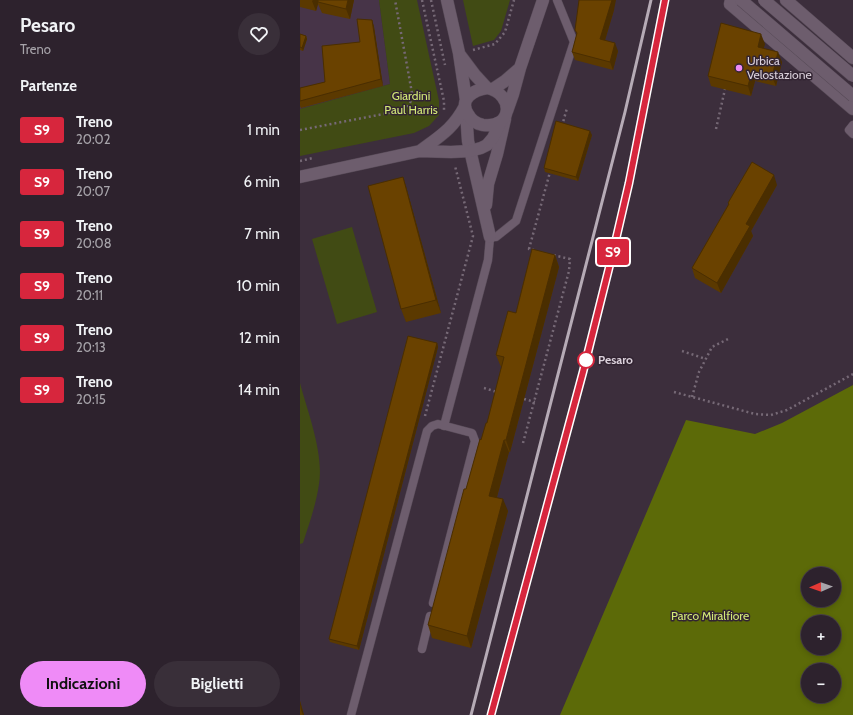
<!DOCTYPE html>
<html lang="it">
<head>
<meta charset="utf-8">
<style>
  :root { --surface:#2d222d; --page:#392f39; --text:#f1f3f6; --muted:#a7a4aa; --line:#483f49; --accent:#ef8bf7 }
  body { margin:0; font-family:Cabin,sans-serif; background:var(--page); color:var(--text); height:100vh; display:flex; flex-direction:column; font-size:15px; white-space:nowrap }
  * { box-sizing:border-box; margin:0 }
  p { font-size:13px; color:var(--muted) }
  .icon { flex:none; width:22px; height:22px; fill:none; stroke:currentColor; stroke-width:2; stroke-linecap:round; stroke-linejoin:round }
  .map { position:relative; flex:1; overflow:hidden }
  .panel { display:flex; flex-direction:column; background:var(--surface); width:300px }
  .panel>* { flex:none }
  .badge { padding:0 8px; border-radius:3px; font-size:14px; line-height:26px }
  .needle { width:26px; rotate:268deg }
  .buttons { position:absolute; left:501px; top:567px; display:grid; gap:8px }
  .buttons a { display:grid; place-items:center; width:40px; height:40px; border-radius:50%; background:var(--surface); box-shadow:0 2px 6px #0003,0 0 0 1px var(--line); font-size:20px }
  .map>.badge { position:absolute; translate:-50% -50%; box-shadow:0 0 0 2px #fff }
  h2 { padding:0 20px; font-size:15px; line-height:36px }
  .round { display:grid; place-items:center; flex:none; width:42px; height:42px; border-radius:21px; background:var(--page) }
  .summary { display:flex; align-items:center; justify-content:space-between; height:68px; padding:0 20px }
  h1 { font-size:19px; font-weight:700; line-height:30px }
  .cta { display:flex; gap:8px; margin-top:auto; padding:8px 20px }
  .cta a { flex:1; height:46px; border-radius:24px; background:var(--accent); color:#111; font-size:16px; font-weight:700; line-height:46px; text-align:center }
  .cta a+a { background:var(--page); color:var(--text) }
  ul { padding:0; list-style:none }
  li { display:flex; align-items:center; gap:12px; height:52px; padding:0 20px }
  li div { flex:1 }
  li b { display:block; font-size:15px }
  li em { font-style:normal }
  li .badge { min-width:44px; font-weight:700; text-align:center }
  main { display:flex; flex:1; min-height:0 }
  .map>svg:first-child { display:block }
  .built { fill:#473448 }
  .green { fill:#414b14 }
  .forest { fill:#5c6a08; fill-rule:evenodd }
  .lines { fill:none; stroke-linecap:round; stroke-linejoin:round }
  .lane-casing { stroke:#574a57; stroke-width:9 }
  .street-casing { stroke:#574a57; stroke-width:13 }
  .secondary-casing { stroke:#574a57; stroke-width:13 }
  .path { stroke:#766976; stroke-width:2.5; stroke-dasharray:2 3; stroke-linecap:butt }
  .lane { stroke:#6d5d6d; stroke-width:8 }
  .street { stroke:#6d5d6d; stroke-width:12 }
  .secondary { stroke:#6d5d6d; stroke-width:12 }
  .rail { stroke:#b6abb6; stroke-width:3 }
  .secondary-bridge-casing { stroke:#574a57; stroke-width:13; stroke-linecap:butt }
  .secondary-bridge { stroke:#6d5d6d; stroke-width:12 }
  .wall { fill:#5b3900 }
  .shaded-wall { fill:#4a2e00 }
  .building { fill:#6a4200; stroke:#4a2e00 }
  .line-casing { stroke:#fff; stroke-width:9 }
  .line { stroke:#d7263d; stroke-width:6 }
  .poi-dot { fill:#ef8bf7; stroke:#322432; stroke-width:1.5 }
  .stop-dot { fill:#fff; stroke:#d7263d; stroke-width:2 }
  .labels { text-anchor:middle; stroke-width:3; stroke-linejoin:round; paint-order:stroke }
  .poi-label { font-size:12px; fill:#dbd1db; stroke:#322432; text-anchor:start }
  .park-label { font-size:12px; fill:#d3e977; stroke:#322432 }
  .stop-label { font-size:12px; font-weight:bold; fill:#dbd1db; stroke:#322432; text-anchor:start }
</style>
</head>
<body>
<main>
<section class="panel">
<div class="summary"><div><h1>Pesaro</h1><p>Treno</p></div><a class="round"><svg class="icon" aria-label="heart" viewBox="0 0 24 24"><path d="M12 20l-8-8c-3-5 5-10 8-4 3-6 11-1 8 4z"/></svg></a></div>
<h2>Partenze</h2>
<ul>
<li><span class="badge" style="background:#d7263d;color:#fff">S9</span><div><b>Treno</b><p>20:02</p></div><em>1 min</em></li>
<li><span class="badge" style="background:#d7263d;color:#fff">S9</span><div><b>Treno</b><p>20:07</p></div><em>6 min</em></li>
<li><span class="badge" style="background:#d7263d;color:#fff">S9</span><div><b>Treno</b><p>20:08</p></div><em>7 min</em></li>
<li><span class="badge" style="background:#d7263d;color:#fff">S9</span><div><b>Treno</b><p>20:11</p></div><em>10 min</em></li>
<li><span class="badge" style="background:#d7263d;color:#fff">S9</span><div><b>Treno</b><p>20:13</p></div><em>12 min</em></li>
<li><span class="badge" style="background:#d7263d;color:#fff">S9</span><div><b>Treno</b><p>20:15</p></div><em>14 min</em></li>
</ul>
<div class="cta"><a>Indicazioni</a><a>Biglietti</a></div>
</section>
<div class="map">
<svg width="553" height="715" viewBox="0 0 553 715">
  <rect width="100%" height="100%" fill="#3c2e3c"/>
  <path class="built" d="M0,0h79l11,84 -90,25z"/>
  <path class="green" d="M79,0h38l22,101v14l-10,11 -15,7 -114,23v-47l90,-25z
    M163,0h47l-9,31 -7,9 -21,6z
    M52,227l25,85 -40,12 -25,-85z
    M0,383c8,30 24,71 19,101 -3,21 -10,40 -16,59l-3,1z"/>
  <path class="forest" d="M553,385v330h-293l126,-295 69,14 27,-11zM508,574h26v26h-26zM508,622h26v26h-26zM508,670h26v26h-26z"/>
  <g class="lines">
    <g class="lane-casing">
      <path id="lane" d="M553,125l-4,5 4,4
        M144,426l44,-166 2,-23h6l20,-16 58,-179 -17,-42
        M122,649l8,-33
        M51,715l76,-284 5,-5 6,-2 34,9 3,8 -42,162"/>
    </g>
    <g class="street-casing">
      <path id="street" d="M431,0l-1,4 123,105
        M486,0l67,58
        M166,112l2,29 22,96
        M186,205l2,-21 9,-30 8,-35"/>
    </g>
    <g class="secondary-casing">
      <path id="secondary" d="M147,0l12,53 7,47
        M160,55l15,20 12,13
        M187,88c28,6 26,41 -4,37 -6,-1 -12,-5 -15,-11 -10,-15 6,-24 19,-26z
        M193,89l12,-8 15,-13
        M207,111l6,-17 7,-26 23,-68
        M120,151c20,-15 33,-22 45,-45
        M0,177l120,-26 31,1 19,-1 11,-3 6,-3 6,-7 7,-15"/>
    </g>
    <path class="path" d="M122,0l22,101v11
      M131,0l14,65
      M173,50l22,-6 10,-12 9,-32
      M262,126l5,-18
      M416,129l9,-40
      M0,130l99,-19c10,-3 12,-7 13,-18l-17,-93
      M0,161l13,-3
      M234,250l-5,-1 21,-77
      M382,351l24,8
      M184,388l13,4
      M374,392l81,22 16,1 16,-5 66,-36
      M392,397l7,-25 13,-25 16,-8
      M224,399l11,3
      M125,416l48,-180 -18,-70
      M223,443l46,-172 1,-12 -17,-4"/>
    <use href="#lane" class="lane"/>
    <use href="#street" class="street"/>
    <use href="#secondary" class="secondary"/>
    <path class="rail" d="M171,715l154,-603 26,-112
      M191,715l92,-343 30,-120 16,-69 36,-183"/>
    <g class="secondary-bridge-casing">
      <path id="secondary-bridge" d="M441,0l112,96
        M464,0l89,76"/>
    </g>
    <use href="#secondary-bridge" class="secondary-bridge"/>
  </g>
  <path class="wall" d="M0,0h54l-4,19 -28,-6 -4,-9 -2,7 -16,-4z
    M314,10l-9,30 13,11 -5,19 -38,-10 -3,-8 5,-18 -2,-4z
    M72,20l2,7 9,59 -82,22 -1,-2v-18l25,-6 35,-40z
    M0,34l6,2 1,3 -4,12 -3,-1z
    M465,44l-2,5 19,13 -6,24 -21,-5 -4,15 -40,-10 -3,-10z
    M292,135l-14,46 -33,-9 -1,-4z
    M103,177l4,13 34,123 -35,9 -5,-13z
    M477,185l-26,46 2,5 -32,57 -26,-15 -3,-10 36,-63v-2z
    M255,255l4,12 -49,185h-1l-12,45 11,14 -37,137 -39,-10 -4,-13 38,-136 21,-66 15,-56h-1l-5,-12 20,-42z
    M137,343l1,4 -79,303 -29,-8 -1,-3z
    M0,701l4,14h-4z"/>
  <path class="shaded-wall" d="M13,0h7l-2,2v2l-2,7 -4,-10z
    M48,0h6l-4,19 -4,-10z
    M312,0h4l-2,10 -11,37 -3,-8z
    M72,20l2,7 9,59 -2,-7z
    M461,34l4,10 -4,13 -3,-10z
    M6,36l1,3 -4,12 -1,-3z
    M315,43l3,8 -5,19 -3,-8z
    M478,52l4,10 -6,24 -4,-9z
    M452,71l3,10 -4,15 -3,-10z
    M290,131l2,4 -14,46 -2,-4z
    M474,175l3,10 -26,46 2,5 -32,57 -4,-10 29,-59z
    M103,177l4,13 34,123 -5,-13z
    M255,255l4,12 -49,185 -4,-12z
    M137,343l1,4 -79,303 -2,-4z
    M204,440l5,12 -15,56 -5,-12z
    M203,499l5,12 -37,137 -4,-12z
    M0,701l4,14h-1l-2,-5 -1,-5z"/>
  <path class="building" d="M18,0h30l-2,9 -28,-7z
    M279,0h33l-12,39 15,4 -5,19 -38,-10 5,-19 -2,-3z
    M57,19l15,1 9,59 -81,22v-13l25,-6 -3,-36 38,-4z
    M421,23l40,11 -3,13 20,5 -6,25 -20,-6 -4,15 -40,-10z
    M0,34l6,2 -4,12 -2,-1z
    M256,121l34,10 -14,46 -32,-9z
    M452,162l22,13 -28,49 4,2 -33,57 -25,-15 37,-64 -1,-1z
    M103,177l33,123 -35,9 -33,-123z
    M232,249l23,6 -49,185h-2l-15,56 14,3 -36,137 -39,-11 36,-136h2l14,-50 1,1 5,-17h1l17,-66 -8,-2 12,-44 8,2z
    M108,336l29,7 -80,303 -28,-7z"/>
  <g class="lines">
    <g class="line-casing">
      <path id="line" d="M191,715l92,-343 30,-120 16,-69 36,-183"/>
    </g>
    <use href="#line" class="line"/>
  </g>
  <circle class="poi-dot" cx="439" cy="68" r="4"/>
  <circle class="stop-dot" cx="286" cy="360" r="8"/>
  <g class="labels">
    <g class="poi-label">
      <text x="447" y="65">Urbica<tspan x="447" dy="14">Velostazione</tspan></text>
    </g>
    <g class="park-label">
      <text x="111" y="100">Giardini<tspan x="111" dy="14">Paul Harris</tspan></text>
      <text x="410" y="620">Parco Miralfiore</text>
    </g>
    <g class="stop-label">
      <text x="298" y="364">Pesaro</text>
    </g>
  </g>
</svg>
<div class="buttons">
<a><svg class="needle" viewBox="-14 -14 28 28"><path d="M0-13l5 13h-10z" fill="#e53935"/><path d="M0 13l5-13h-10z" fill="#a7a4aa"/></svg></a>
<a>+</a>
<a>−</a>
</div>
<b class="badge" style="left:313px;top:252px;background:#d7263d;color:#fff">S9</b>
</div>
</main>
</body>
</html>
